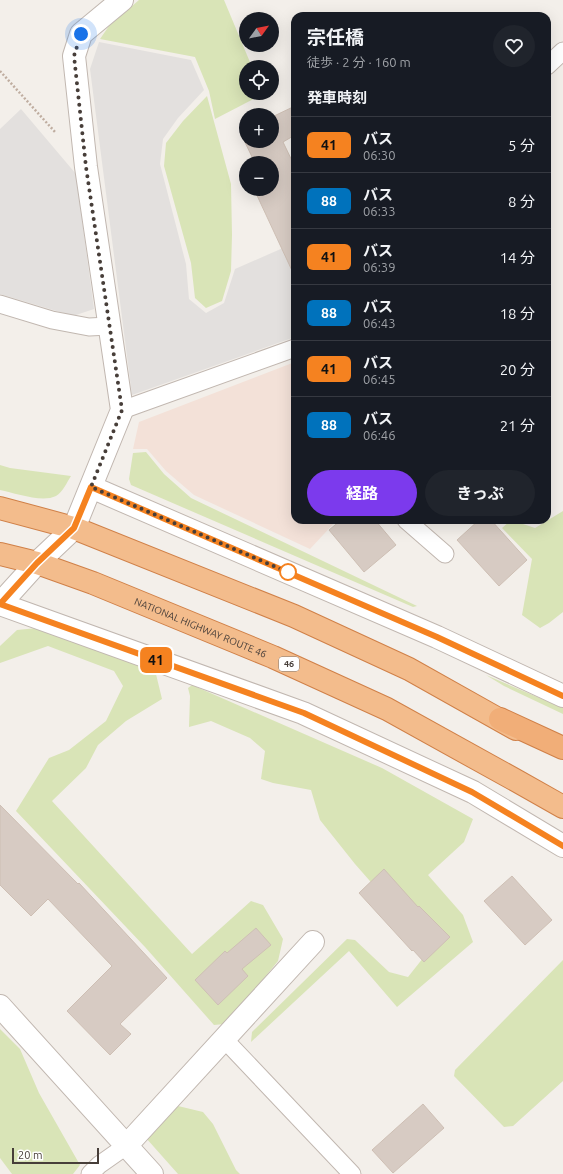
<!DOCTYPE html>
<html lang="ja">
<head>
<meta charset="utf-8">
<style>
  :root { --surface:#171b24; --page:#20242c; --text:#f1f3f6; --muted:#9ea1a6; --line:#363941; --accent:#7c3aed }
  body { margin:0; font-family:Ubuntu,"Noto Sans JP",sans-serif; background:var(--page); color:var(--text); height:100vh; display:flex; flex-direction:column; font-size:15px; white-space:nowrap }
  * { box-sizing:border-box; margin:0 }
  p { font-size:13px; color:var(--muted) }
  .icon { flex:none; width:22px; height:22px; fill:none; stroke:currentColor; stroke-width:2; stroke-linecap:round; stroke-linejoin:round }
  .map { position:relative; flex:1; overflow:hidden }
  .drawer { position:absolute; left:291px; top:12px; width:260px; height:512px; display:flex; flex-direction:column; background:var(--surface); border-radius:12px; box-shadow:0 4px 16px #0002 }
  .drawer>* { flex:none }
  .badge { padding:0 8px; border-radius:6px; font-size:14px; line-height:26px }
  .needle { width:26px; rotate:57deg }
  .fabs { position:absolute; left:239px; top:12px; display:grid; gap:8px }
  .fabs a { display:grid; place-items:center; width:40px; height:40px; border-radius:50%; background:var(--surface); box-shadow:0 4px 16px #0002; font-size:20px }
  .scale { position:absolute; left:12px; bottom:10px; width:87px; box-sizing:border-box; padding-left:4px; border:2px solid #473e39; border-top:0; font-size:11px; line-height:14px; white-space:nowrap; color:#473e39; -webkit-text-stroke:3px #fff; paint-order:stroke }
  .you { position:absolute; width:20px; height:20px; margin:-10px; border:3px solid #fff; border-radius:50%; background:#1a73e8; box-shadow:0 0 0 6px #1a73e833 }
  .map>.badge { position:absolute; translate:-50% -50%; box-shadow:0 0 0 2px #fff }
  h2 { padding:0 16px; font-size:15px; line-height:36px }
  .round { display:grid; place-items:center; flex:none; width:42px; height:42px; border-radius:21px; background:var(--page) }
  .overview { display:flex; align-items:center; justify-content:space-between; height:68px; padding:0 16px }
  h1 { font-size:19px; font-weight:700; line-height:30px }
  .button { display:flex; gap:8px; margin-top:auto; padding:8px 16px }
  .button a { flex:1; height:46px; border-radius:24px; background:var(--accent); color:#fff; font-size:16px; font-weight:700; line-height:46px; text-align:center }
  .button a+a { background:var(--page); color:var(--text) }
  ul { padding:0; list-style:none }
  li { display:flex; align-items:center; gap:12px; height:56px; padding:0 16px; border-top:1px solid var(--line) }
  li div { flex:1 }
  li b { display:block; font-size:15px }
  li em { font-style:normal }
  li .badge { min-width:44px; font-weight:700; text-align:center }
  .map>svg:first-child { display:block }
  .commercial { fill:#f3e1d8 }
  .green { fill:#d9e4b7 }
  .parking { fill:#e3e0de }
  .building { fill:#d7cbc3; stroke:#cebfb4 }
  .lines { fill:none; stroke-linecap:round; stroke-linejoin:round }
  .service-casing { stroke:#c1b7b0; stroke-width:19 }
  .minor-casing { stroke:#c1b7b0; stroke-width:24 }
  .tertiary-casing { stroke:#c1b7b0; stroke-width:24 }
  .trunk-casing { stroke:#d08048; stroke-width:24 }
  .motorway-casing { stroke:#d08048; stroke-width:24 }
  .path { stroke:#bfada0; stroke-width:2.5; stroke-dasharray:2 2; stroke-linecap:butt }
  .service { stroke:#fff; stroke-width:17 }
  .minor { stroke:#fff; stroke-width:22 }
  .tertiary { stroke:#fff; stroke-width:22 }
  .trunk { stroke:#f3bc8c; stroke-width:22 }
  .motorway { stroke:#f1ae78; stroke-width:22 }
  .line-casing { stroke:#fff; stroke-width:9 }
  .line { stroke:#f58220; stroke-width:6 }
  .walk { stroke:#473e39; stroke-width:4; stroke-dasharray:0 7.2 }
  .stop-dot { fill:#fff; stroke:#f58220; stroke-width:2 }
  .labels { text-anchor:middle; stroke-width:3; stroke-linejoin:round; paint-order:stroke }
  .shield { fill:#fff; stroke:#7e7874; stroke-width:1 }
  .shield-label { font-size:9px; font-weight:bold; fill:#473e39 }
  .street-label { font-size:10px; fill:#473e39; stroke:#fff }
</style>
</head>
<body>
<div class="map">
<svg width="563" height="1174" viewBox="0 0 563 1174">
  <rect width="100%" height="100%" fill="#f3efea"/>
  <path class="commercial" d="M295,362v158h42l-27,29 -116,-54 -28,-24 -19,-22h-14l6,-27z"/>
  <path class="green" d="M139,0h85l28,67h-6v26l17,1 -48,25 -6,-28 -14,-34 -95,-18 9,-13z
    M207,96l24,88 1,51 -1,36 -9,30 -16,7 -11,-10 -4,-35 -27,-97 2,-23 17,-22z
    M146,452l18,22 27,24 226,108 -4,1 -282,-122 -2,-6 4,-26z
    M0,465l10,3 61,8c-4,6 -8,16 -15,20 -14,7 -41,-3 -56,-6z
    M563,511v101l-14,11 -9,5 -18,-13 10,-56 -30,-31 9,-8 24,8z
    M37,628l118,42 7,29 -36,22 -28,24 -12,23 -34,33 140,153 59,-53 12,4 20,34 -5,22 -31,38 -23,25 -10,1 -69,-78 -129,-136 33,-53 20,-8 37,-29 17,-35 -9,-15 -66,-25 -48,17v-17l17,-16z
    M486,675l77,33v6l-59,-28z
    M192,685l190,83 91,51 -9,23 -36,33 35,40 10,27 -76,65 -48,-56 -98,91 1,-10 95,-93 8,1 34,32 19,5 19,-24 -7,-15 -65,-74 -35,-44 -9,-30 -38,-7 -12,-4 4,-28 -15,-13 -39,-17 -22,6 1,-31 -2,-8z
    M563,960v121l-50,45 -9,1 -50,-51 1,-6z
    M0,1029l20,20 19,44 41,72 -7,9h-61l-12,-16z
    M178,1106l25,6 10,12 23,46 4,4h-62l-32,-36z"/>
  <path class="parking" d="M99,42l92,18 13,30 -26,28 -15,21 -3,25 26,100 3,35 17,14 18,-10 11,-34 48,-21 12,22v67l-163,58 -42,-326z
    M21,109l55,65 18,135 -21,7 -73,-22v-165z"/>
  <path class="building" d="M295,106v29l-12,7 12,25v110l-41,-88h18v-26h-17l-15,-31 6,-3v12h26v-24z
    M341,520h34l21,25 -32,27 -35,-42z
    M479,520h12l36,40 -28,26 -42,-46z
    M0,805l78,79 1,-1 88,95 -47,46 11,10 -21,21 -43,-44 45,-45 -64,-67 -17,17 -31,-31z
    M384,869l34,38 1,-1 31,31 -26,25 -11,-12 -1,1 -53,-58z
    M512,876l40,44 -27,25 -41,-44z
    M256,928l15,17 -29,24 6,7 -30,29 -23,-25 30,-29 2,2z
    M423,1104l21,24 -51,45 -21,-23z"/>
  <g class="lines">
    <g class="service-casing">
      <path id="service" d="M547,66l16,-15
        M0,304l52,16 37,7 20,-1
        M122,410l173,-62
        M406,520l39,34
        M225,1040l127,134
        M90,1174l9,-9 27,-19"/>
    </g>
    <g class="minor-casing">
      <path id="minor" d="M91,487l346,150 126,59
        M74,528l48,-118 -36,-243 -12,-111 7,-22 41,-34
        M0,604l303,109 170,79 90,54
        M126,1146l187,-204"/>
    </g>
    <g class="tertiary-casing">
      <path id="tertiary" d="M0,604l37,-41 37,-35
        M0,1006l152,168"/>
    </g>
    <g class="trunk-casing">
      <g id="trunk">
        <path d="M0,508l74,20 220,88 115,53 107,60"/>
        <path id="s1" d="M0,554l37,9 56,20 180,74 114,52 130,72 46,26"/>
      </g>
    </g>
    <g class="motorway-casing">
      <path id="motorway" d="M500,719l63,29"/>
    </g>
    <path class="path" d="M0,71l55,61"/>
    <use href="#service" class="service"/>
    <use href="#minor" class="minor"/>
    <use href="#tertiary" class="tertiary"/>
    <use href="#trunk" class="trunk"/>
    <use href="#motorway" class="motorway"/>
  </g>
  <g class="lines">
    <g class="line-casing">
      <path id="line" d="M563,696l-126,-59 -346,-150 -17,41 -37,35 -37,41 304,109 168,79 91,54"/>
    </g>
    <use href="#line" class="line"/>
    <path class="walk" d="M81,34l-7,22 12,111 36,243 -31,77 201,87 -4,-2"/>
  </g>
  <circle class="stop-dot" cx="288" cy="572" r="8"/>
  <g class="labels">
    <rect class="shield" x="279" y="657" width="20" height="14" rx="3"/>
    <g class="shield-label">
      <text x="289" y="667">46</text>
    </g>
    <g class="street-label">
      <text dy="4" stroke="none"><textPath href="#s1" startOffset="214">NATIONAL HIGHWAY ROUTE 46</textPath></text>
    </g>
  </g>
</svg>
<div class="fabs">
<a><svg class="needle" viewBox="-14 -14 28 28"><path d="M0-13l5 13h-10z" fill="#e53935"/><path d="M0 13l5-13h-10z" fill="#9ea1a6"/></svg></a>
<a><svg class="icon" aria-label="locate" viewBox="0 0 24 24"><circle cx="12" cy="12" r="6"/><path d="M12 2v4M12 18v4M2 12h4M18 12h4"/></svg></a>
<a>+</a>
<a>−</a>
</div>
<div class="scale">20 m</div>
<div class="you" style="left:81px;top:34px"></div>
<b class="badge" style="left:156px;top:660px;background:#f58220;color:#111">41</b>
<section class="drawer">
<div class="overview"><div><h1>宗任橋</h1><p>徒歩 · 2 分 · 160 m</p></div><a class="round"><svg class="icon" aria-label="heart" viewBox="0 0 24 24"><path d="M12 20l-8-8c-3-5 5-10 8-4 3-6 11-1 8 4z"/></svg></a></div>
<h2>発車時刻</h2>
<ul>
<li><span class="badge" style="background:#f58220;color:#111">41</span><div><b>バス</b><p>06:30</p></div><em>5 分</em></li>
<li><span class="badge" style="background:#0072bc;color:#fff">88</span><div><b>バス</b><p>06:33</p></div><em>8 分</em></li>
<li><span class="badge" style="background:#f58220;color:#111">41</span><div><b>バス</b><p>06:39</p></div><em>14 分</em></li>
<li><span class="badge" style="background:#0072bc;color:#fff">88</span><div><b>バス</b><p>06:43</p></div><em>18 分</em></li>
<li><span class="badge" style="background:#f58220;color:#111">41</span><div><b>バス</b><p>06:45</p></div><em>20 分</em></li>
<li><span class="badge" style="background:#0072bc;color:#fff">88</span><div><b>バス</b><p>06:46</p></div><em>21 分</em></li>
</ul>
<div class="button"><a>経路</a><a>きっぷ</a></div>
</section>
</div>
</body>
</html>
